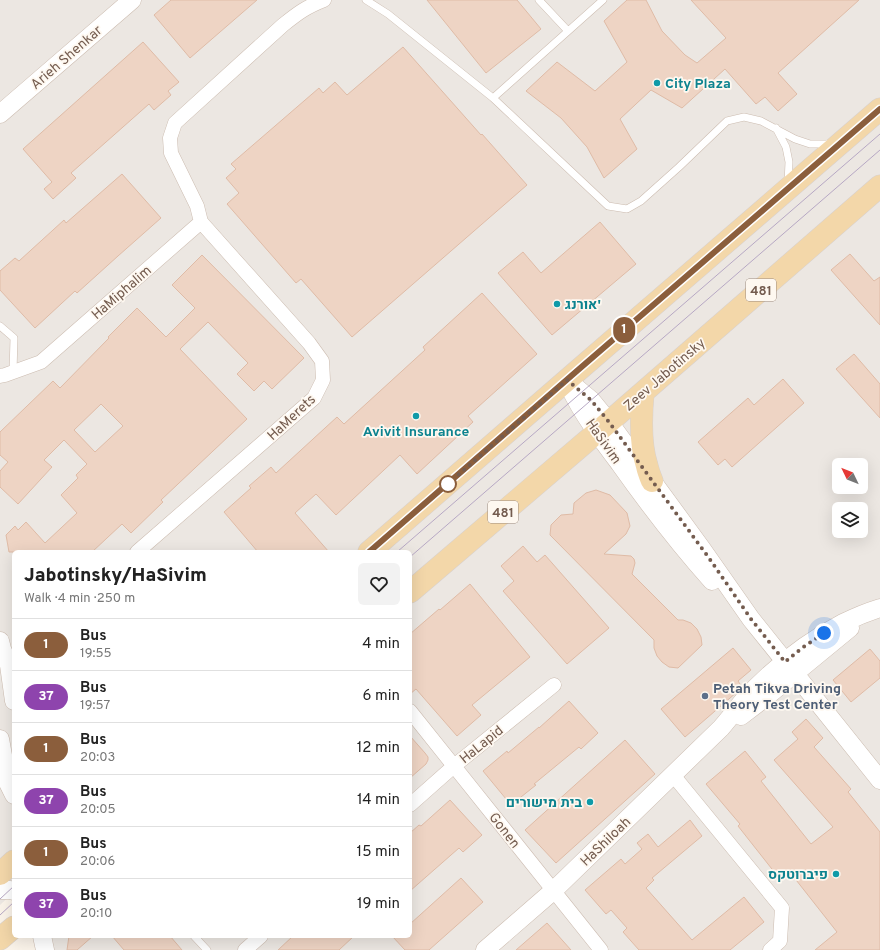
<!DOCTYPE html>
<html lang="en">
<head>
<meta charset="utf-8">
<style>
  :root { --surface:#fff; --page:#f2f2f2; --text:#222; --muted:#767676; --line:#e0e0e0 }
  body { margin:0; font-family:Overpass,Heebo,sans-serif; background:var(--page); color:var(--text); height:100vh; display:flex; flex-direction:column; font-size:15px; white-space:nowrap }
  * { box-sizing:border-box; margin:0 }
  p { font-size:13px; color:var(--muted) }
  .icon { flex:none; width:22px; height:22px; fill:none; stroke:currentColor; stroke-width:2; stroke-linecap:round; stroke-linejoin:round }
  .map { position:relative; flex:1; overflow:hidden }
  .details { position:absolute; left:12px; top:550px; width:400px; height:388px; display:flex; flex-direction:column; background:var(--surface); border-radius:6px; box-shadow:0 4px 16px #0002 }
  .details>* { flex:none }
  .badge { padding:0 8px; border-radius:13px; font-size:14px; line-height:26px }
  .needle { width:26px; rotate:313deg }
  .fabs { position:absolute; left:832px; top:458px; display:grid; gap:8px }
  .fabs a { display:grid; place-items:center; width:36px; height:36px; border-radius:6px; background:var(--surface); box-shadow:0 4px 16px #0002; font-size:20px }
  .you { position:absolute; width:20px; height:20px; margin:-10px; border:3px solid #fff; border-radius:50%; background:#1a73e8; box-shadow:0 0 0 6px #1a73e833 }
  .map>.badge { position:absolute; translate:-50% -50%; box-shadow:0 0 0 2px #fff }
  .round { display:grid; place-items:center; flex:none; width:42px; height:42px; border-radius:6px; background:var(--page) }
  .summary { display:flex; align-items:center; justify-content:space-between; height:68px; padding:0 12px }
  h1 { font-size:19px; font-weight:800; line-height:30px }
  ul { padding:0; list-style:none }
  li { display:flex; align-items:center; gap:12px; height:52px; padding:0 12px; border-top:1px solid var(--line) }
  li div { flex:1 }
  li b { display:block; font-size:15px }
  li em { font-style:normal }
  li .badge { min-width:44px; font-weight:700; text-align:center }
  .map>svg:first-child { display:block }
  .industrial { fill:#ece7e2; fill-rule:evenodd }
  .building { fill:#eed4c4; stroke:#dfbba6; fill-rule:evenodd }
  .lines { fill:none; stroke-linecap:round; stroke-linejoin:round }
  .service-casing { stroke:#ccbcb0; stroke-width:8 }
  .minor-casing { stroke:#ccbcb0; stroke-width:15 }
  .tertiary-casing { stroke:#ccbcb0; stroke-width:19 }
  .primary-casing { stroke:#d8d1ce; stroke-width:23 }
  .service { stroke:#fff; stroke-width:7 }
  .minor { stroke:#fff; stroke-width:14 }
  .tertiary { stroke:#fff; stroke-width:18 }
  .primary { stroke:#f3d7a9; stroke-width:22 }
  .tram { stroke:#b7a8c4; stroke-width:1 }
  .line-casing { stroke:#fff; stroke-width:9 }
  .line { stroke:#8b5e3c; stroke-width:6 }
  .walk { stroke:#745c4f; stroke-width:4; stroke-dasharray:0 7.2 }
  .culture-dot { fill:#0f9aa8; stroke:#fef8f0; stroke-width:1.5 }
  .stop-dot { fill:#fff; stroke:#8b5e3c; stroke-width:2 }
  .service-dot { fill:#5c6f8a; stroke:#fef8f0; stroke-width:1.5 }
  .labels { text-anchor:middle; stroke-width:3.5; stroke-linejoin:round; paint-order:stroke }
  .shield { fill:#fef8f0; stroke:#9d8b7f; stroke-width:1 }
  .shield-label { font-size:13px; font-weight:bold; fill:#745c4f }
  .street-label { font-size:14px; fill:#745c4f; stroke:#fef8f0 }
  .culture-label { font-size:14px; font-weight:bold; fill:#0d838f; stroke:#fef8f0; text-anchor:start }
  .service-label { font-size:14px; font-weight:bold; fill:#4e5e75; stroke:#fef8f0; text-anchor:start }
</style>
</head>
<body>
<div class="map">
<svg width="880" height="950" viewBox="0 0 880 950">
  <rect width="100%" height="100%" fill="#fbf4ea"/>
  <path class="industrial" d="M0,0h880v950h-830l-3,-14h363v-384h-396v340l-14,13zM839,465h22v22h-22zM839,509h22v22h-22z"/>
  <path class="building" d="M171,0h86l-67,58 -36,-43z
    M427,0h90l24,29 -55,44z
    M627,0h19l16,31 23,24 12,8 29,-25 -35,-38h168l-81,73 19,21 -19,17 -13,-14 -9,7 -31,-35 -43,39 -31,-18 -31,29 17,30 -33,29 -17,-31 -26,-29 -35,-27 31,-29 38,29 32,-29 -23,-41z
    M143,42l36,40 -11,9 3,4 -17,15 -5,-6 -78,69 5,5 -23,21 -9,-10 8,-7 -29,-33z
    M403,47l78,88 1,-1 45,51 -175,152 -51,-58 -5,4 -69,-79 12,-11 -13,-15 10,-9 -5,-5 88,-76 4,5 12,-11 12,13z
    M122,174l39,44 -43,38 -41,37 -2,-2 -40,37 -35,-38v-19l15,-13 4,3 45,-41 2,3z
    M600,222l36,42 -84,71 -54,-62 25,-21 18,21z
    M850,254l24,27 6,-4v48l-49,-55z
    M202,255l102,103 -32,31 -8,-8 -10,10 -17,-17 11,-11 -40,-41 -28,27 67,70 -86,81 2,2 -32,31 -9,-9 -30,28h-83l-3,-17 9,-9 3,4 8,-8 19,21 32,-30 -16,-18 17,-17 -2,-3 11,-11 -23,-24 -20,20 8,7 -34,37 -18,-17v-16l8,-9 -8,-7v-23l53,-51 7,7 49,-50 -1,-1 29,-29 29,29 29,-29 -23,-23zM101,404l22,22 -28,26 -21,-22z
    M482,293l55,61 -69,62 5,6 -56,52 -17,-19 -64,60 -20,-21 -21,19 34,39h-71l-34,-40 27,-24 -2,-2 22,-19 5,6 61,-56 7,7 81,-74 -2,-3z
    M854,354l26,30v34l-44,-49z
    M783,379l21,24 -72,64 -7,-8 -7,6 -20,-23 50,-44 6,7z
    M596,490l14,5 17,18 3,13 -4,8 -22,20 27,2 3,3 1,4 -3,11 46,46h5l8,3 6,6 4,8 1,8 -24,23 -9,-1 -7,-5 -5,-6 -3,-8v-8l-104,-105 1,-10 10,-10 12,-1 1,-11 12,-10z
    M523,546l14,16 8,-7 64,73 -42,36 -64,-73 11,-10 -13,-15z
    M470,584l60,73 -58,48 9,10 -24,21 -41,-47 -6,5v-60l29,-25 1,1z
    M733,648l18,22 -13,11 4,6 -5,5 -52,45 -24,-28z
    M870,649l10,12v17l-29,24 -18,-22z
    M569,701l29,32 -17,16 -2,-2 -45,37 2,1 -25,20 -28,-34 24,-20 1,2 31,-26v1z
    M806,719l17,19 -9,9 37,42 -3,3 32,40v118h-65l22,-18 -48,-61 -10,7 -41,-52 2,-2 -34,-40 39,-33 21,26 -5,4 50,63 22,-17 -59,-67 24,-21 -6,-7z
    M410,736l15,17 3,4v3l-2,4 -16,14z
    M625,740l30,34 -99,89 -31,-33z
    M450,800l32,35 -19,17 -4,-4 -49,43v-58l9,-8 2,1z
    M690,820l12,16 -50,42 2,2 -8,8 46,52 52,-43 20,25 -34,28h-91l-16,-18 4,-4 -16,-18 -5,4 -21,-24 36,-31 4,5 17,-15 -5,-6 11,-9 10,13z
    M461,878l22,24 -54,48h-24l-13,-14h18v-12z
    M547,923l24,27h-55z
    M69,936h24l-16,14h-10z
    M112,936h58l12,14h-58z
    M293,936h61l-15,14h-61z"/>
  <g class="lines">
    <g class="service-casing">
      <path id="service" d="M366,0l22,14 105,84 115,108 19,3 14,-8 38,-34 48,-46 17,-4 17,4 34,18 15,5h21
        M539,0l29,31
        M493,98l110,-98
        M776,128l10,19 3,15 -1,21
        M0,326l14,12 -1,34
        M194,936l13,14"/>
    </g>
    <g class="minor-casing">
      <path id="minor" d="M0,376l5,-1 36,-13 160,-140
        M137,552l177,-154 9,-18 -1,-19 -13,-18 -108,-121 -4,-16 -26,-53 -1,-15 5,-15 108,-98c15,-12 23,-18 41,-25
        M410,711l191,239
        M673,775l109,133 -2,33 -10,9
        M410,805l44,-39 100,-81
        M245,950l16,-14"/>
    </g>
    <g class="tertiary-casing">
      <path id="tertiary" d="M0,114l132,-114
        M567,380l24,20 18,22 93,127 49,70 129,161
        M570,388c13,27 32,52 50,76 29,41 59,80 92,117
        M0,641l2,8 7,16 5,36
        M741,716l25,-19 84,-69
        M0,739l8,44 6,12
        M0,890h10l4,1
        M42,936l3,14
        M485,950l68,-59 168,-163c7,-8 14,-17 21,-26 29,-32 63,-59 101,-79 12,-6 24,-11 37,-15"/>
    </g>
    <g class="primary-casing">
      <path id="primary" d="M643,393c-2,22 -3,52 4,73 1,5 3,10 5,15
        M369,552l198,-172 313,-271
        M410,592l199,-170 271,-236
        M0,874l14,-13
        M0,939l14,-12"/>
    </g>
    <use href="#service" class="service"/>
    <use href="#minor" class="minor"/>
    <use href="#tertiary" class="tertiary"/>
    <use href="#primary" class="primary"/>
    <path class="tram" d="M397,552l483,-418
      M410,557l470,-407
      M0,899l14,-13
      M0,915l14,-13"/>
  </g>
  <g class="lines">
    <g class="line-casing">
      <path id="line" d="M369,552l209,-182 302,-261"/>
    </g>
    <use href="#line" class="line"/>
    <path class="walk" d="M448,484l119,-104 24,20 18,22 100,136 42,61 34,43 17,-14 22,-15"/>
  </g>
  <g class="culture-dot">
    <circle cx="657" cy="83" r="4"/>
    <circle cx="557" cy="304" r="4"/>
    <circle cx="416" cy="416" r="4"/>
    <circle cx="590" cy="802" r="4"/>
    <circle cx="836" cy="874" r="4"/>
  </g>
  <circle class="stop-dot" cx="448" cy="484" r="8"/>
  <circle class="service-dot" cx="705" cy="696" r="4"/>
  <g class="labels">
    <g class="shield">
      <rect x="746" y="279" width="30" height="22" rx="3"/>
      <rect x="488" y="501" width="30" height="22" rx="3"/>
    </g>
    <g class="shield-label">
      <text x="761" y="295">481</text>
      <text x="503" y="517">481</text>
    </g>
    <g class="street-label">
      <text transform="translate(66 57) rotate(-41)" y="5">Arieh Shenkar</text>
      <text transform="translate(121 292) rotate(-41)" y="5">HaMiphalim</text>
      <text transform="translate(664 374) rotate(-41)" y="5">Zeev Jabotinsky</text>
      <text transform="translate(291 417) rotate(-43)" y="5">HaMerets</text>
      <text transform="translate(604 441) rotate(55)" y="5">HaSivim</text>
      <text transform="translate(481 744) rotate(-39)" y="5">HaLapid</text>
      <text transform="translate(505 830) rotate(52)" y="5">Gonen</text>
      <text transform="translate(605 841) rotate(-44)" y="5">HaShiloah</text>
    </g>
    <g class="culture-label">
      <text x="665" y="88">City Plaza</text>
      <text x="565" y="309">אורנג'</text>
      <text x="416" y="436" text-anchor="middle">Avivit Insurance</text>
      <text x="582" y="807" text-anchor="end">בית מישורים</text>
      <text x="828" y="879" text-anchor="end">פיברוטקס</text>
    </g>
    <g class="service-label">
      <text x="713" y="693">Petah Tikva Driving<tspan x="713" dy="16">Theory Test Center</tspan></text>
    </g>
  </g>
</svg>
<div class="fabs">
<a><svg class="needle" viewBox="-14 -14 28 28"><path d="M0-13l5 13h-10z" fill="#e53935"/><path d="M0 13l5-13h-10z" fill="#767676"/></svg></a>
<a><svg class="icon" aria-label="layers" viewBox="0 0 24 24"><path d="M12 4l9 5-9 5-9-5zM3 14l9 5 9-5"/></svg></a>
</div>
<div class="you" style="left:824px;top:633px"></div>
<b class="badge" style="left:624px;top:330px;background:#8b5e3c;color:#fff">1</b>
<section class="details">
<div class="summary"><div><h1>Jabotinsky/HaSivim</h1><p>Walk · 4 min · 250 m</p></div><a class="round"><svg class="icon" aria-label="heart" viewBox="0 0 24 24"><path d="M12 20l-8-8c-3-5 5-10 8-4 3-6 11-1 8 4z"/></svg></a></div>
<ul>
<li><span class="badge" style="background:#8b5e3c;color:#fff">1</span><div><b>Bus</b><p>19:55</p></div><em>4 min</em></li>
<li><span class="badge" style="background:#8e44ad;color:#fff">37</span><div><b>Bus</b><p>19:57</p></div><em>6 min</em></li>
<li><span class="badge" style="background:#8b5e3c;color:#fff">1</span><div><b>Bus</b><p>20:03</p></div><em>12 min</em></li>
<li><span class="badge" style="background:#8e44ad;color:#fff">37</span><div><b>Bus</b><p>20:05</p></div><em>14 min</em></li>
<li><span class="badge" style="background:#8b5e3c;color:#fff">1</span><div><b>Bus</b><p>20:06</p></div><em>15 min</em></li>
<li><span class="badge" style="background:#8e44ad;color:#fff">37</span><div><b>Bus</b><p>20:10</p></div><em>19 min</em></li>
</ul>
</section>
</div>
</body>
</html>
